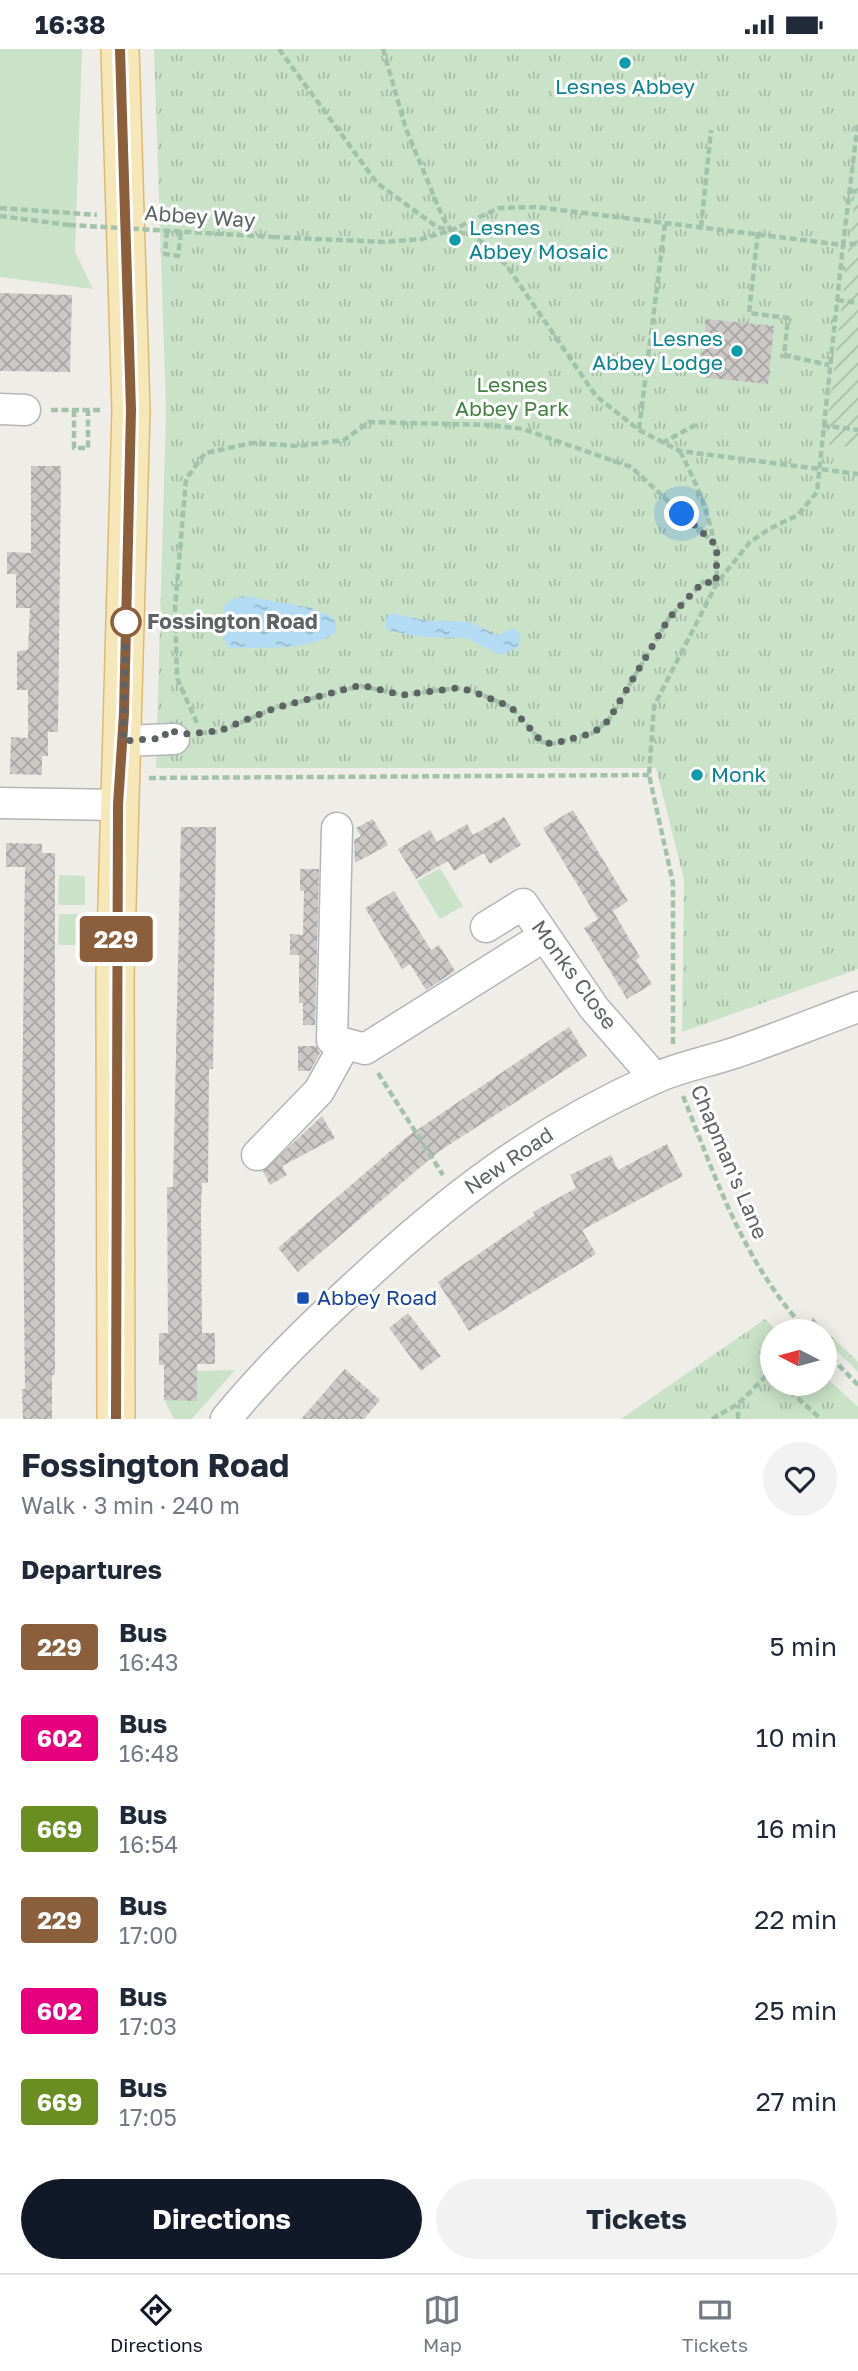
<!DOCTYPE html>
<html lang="en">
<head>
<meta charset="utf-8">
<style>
  :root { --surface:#fff; --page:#f2f2f3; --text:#1f2937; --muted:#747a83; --line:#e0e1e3; --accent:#111827 }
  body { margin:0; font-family:"Golos Text",sans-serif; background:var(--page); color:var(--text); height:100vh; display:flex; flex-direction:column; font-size:26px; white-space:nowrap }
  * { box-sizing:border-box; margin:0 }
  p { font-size:23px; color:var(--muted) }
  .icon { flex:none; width:38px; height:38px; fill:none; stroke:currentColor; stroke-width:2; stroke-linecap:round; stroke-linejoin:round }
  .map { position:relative; height:1370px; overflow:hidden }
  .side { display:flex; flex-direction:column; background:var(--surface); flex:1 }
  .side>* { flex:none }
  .badge { padding:0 14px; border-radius:5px; font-size:24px; line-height:46px }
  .needle { width:46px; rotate:276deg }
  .tools { position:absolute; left:760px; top:1270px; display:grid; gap:14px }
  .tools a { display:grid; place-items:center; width:77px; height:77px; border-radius:50%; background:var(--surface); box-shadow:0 4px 18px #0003; font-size:35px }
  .you { position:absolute; width:35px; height:35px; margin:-18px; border:5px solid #fff; border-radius:50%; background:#1a73e8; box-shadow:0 0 0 10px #1a73e833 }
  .map>.badge { position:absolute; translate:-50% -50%; box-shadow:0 0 0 4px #fff }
  h2 { padding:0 21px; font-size:26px; line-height:63px }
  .round { display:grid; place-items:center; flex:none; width:74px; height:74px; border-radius:37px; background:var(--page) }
  .head { display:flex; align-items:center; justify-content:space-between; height:119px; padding:0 21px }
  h1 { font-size:33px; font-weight:700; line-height:52px }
  .primary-button { display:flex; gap:14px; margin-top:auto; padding:14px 21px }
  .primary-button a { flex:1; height:80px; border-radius:42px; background:var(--accent); color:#fff; font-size:28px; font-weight:700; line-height:80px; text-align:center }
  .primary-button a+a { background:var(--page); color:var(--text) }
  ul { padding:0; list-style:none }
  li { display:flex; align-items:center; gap:21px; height:91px; padding:0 21px }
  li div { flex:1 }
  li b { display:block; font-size:26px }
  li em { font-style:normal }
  li .badge { min-width:77px; font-weight:700; text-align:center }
  .status { display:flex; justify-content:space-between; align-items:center; height:49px; padding:0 35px; background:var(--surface); direction:ltr }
  .status svg { height:19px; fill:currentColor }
  .tabs { display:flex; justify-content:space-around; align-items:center; height:98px; border-top:2px solid var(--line); background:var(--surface); font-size:19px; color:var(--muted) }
  .tabs a { display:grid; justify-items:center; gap:4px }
  .tabs .selected { color:var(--accent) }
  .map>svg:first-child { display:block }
  .grass { fill:#cae3c8 }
  .forest { fill:url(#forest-firs) }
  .park { fill:url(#park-tufts) }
  .garden { fill:url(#garden-furrows) }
  .water { fill:url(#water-ripples) }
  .building { fill:url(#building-cross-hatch) }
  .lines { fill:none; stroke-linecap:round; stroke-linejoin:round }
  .minor-casing { stroke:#b3b5b8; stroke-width:33 }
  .major-casing { stroke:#e0b971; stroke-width:40 }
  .path { stroke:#a2c3aa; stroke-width:4.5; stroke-dasharray:7 3.5; stroke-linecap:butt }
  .minor { stroke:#fff; stroke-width:30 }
  .major { stroke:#f5e7b8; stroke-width:37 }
  .path-bridge { stroke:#a2c3aa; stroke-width:4.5; stroke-dasharray:7 3.5; stroke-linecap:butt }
  .line-casing { stroke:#fff; stroke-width:16 }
  .line { stroke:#8b5e3c; stroke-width:10 }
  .walk { stroke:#5f6366; stroke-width:7; stroke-dasharray:0 12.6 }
  .culture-dot { fill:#0f9aa8; stroke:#fff; stroke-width:2.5 }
  .stop-dot { fill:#fff; stroke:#8b5e3c; stroke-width:3.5 }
  .transit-dot { fill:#1a4fb4; stroke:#fff; stroke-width:2.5 }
  .labels { text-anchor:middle; stroke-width:6; stroke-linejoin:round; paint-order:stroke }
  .culture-label { font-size:21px; fill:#0d838f; stroke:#fff; text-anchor:start }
  .street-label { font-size:21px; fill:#5f6366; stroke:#fff }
  .park-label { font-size:21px; fill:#438242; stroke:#fff }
  .stop-label { font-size:21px; font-weight:bold; fill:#5f6366; stroke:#fff; text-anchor:start }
  .transit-label { font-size:21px; fill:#164399; stroke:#fff; text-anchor:start }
</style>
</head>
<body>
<div class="status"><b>16:38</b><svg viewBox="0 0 49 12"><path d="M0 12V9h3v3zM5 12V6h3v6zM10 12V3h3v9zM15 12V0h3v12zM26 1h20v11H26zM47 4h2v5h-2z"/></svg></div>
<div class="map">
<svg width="858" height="1370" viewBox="0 0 858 1370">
  <defs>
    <pattern id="forest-firs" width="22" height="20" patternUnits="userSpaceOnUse" patternTransform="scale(1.75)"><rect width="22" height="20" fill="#cae3c8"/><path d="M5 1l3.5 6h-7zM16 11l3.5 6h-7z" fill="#a7bca6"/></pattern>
    <pattern id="park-tufts" width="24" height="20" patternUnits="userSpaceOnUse" patternTransform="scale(1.75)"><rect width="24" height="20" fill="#cae3c8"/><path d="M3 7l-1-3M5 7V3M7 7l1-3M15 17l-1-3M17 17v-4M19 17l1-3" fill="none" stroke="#a7bca6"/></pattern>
    <pattern id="garden-furrows" width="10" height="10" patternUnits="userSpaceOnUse" patternTransform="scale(1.75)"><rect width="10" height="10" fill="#cae3c8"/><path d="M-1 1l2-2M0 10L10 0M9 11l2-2" fill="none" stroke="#a7bca6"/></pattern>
    <pattern id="water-ripples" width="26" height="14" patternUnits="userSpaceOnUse" patternTransform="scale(1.75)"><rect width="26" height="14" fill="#b3dcf4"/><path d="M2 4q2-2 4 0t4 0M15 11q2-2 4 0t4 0" fill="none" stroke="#95b6c9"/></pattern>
    <pattern id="building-cross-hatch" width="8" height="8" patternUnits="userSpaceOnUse" patternTransform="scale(1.75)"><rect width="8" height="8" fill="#cbc8c5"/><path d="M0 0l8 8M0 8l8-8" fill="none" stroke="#a8a6a4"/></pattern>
  </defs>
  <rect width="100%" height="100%" fill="#efede8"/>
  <path class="grass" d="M0,0h82l-7,203 18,37 -93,-12z
    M440,819l23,38 -23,13 -23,-38z
    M59,826l26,1v29h-27z
    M59,865h26v31h-27z
    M235,1321l-43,49h-18l-10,-19h33v-29z"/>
  <path class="forest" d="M812,1268l46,45v10l-34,-34v-6h-6l-7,-7z"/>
  <path class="park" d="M154,0h704v920l-176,63 2,-152 -28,-112h-500l10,-358z
    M765,1270l13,13h-6v52h52v-9l34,32v12h-237z"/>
  <path class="garden" d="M858,121v278l-33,-4z"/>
  <path class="water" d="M244,547l68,12 20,9 4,6v10c-34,19 -70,14 -107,15l-6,-10 1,-32 7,-6z
    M392,564l31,7 47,2 27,13 17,-7 7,7 -3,13 -18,7 -33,-17 -46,-1 -34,-7 -2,-11z"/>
  <path class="building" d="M0,244l72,2 -2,77 -70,-1z
    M706,270l68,7 -6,58 -68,-7z
    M31,417h30l-3,266h-10v24h-6v19l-32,-1 1,-37 17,1v-48h-11v-39l11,-1 2,-42h-14v-34h-9v-22l24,1z
    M573,761l55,91 -15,10 27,46 -4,3 16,24 -25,15 -43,-71 14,-9 -55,-91z
    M504,768l17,28 -31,19 -6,-11 -30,18 -6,-10 -32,18 -18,-30 32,-19 7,12 30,-18 6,11z
    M373,770l15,26 -33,18 -1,-23 7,-4 -5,-8z
    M181,778h35l-3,242h-4l-1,114h-6l-1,25 1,125h13v31h-18v37l-33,-1v-35h-5v-32h9l-1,-146h6z
    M6,794l36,1v9h13v522h-3v44h-29l-1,-30h3l-3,-268 3,-254h-19z
    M300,820h19l-4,156h-12v-22h-4v-48h-9v-21l13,1 1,-44h-4z
    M394,842l37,59 8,-5 16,26 -29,19 -16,-26 -8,5 -37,-61z
    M569,978l18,29 -149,96 -140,120 -20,-24 130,-112z
    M298,997h18l4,7 -10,18h-12z
    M322,1067l13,22 -53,28 5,9 -17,10 -7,-14z
    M667,1095l16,32 -101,54 14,24 -127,77 -31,-49 97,-67 -2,-3 43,-24 -6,-13 41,-20 7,15z
    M408,1264l33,43 -20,15 -32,-43z
    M345,1320l35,31 -16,19h-63z"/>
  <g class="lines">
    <g class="minor-casing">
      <path id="minor" d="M0,360l25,1
        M123,692l51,-2
        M0,754l118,2
        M337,779l-5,212 33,9 178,-112
        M486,878l37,-23 71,104 61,70
        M257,1106l62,-64 25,-45
        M226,1370c39,-48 83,-91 129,-133 95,-89 179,-153 298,-207 26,-12 54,-17 81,-26 42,-14 83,-31 124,-46"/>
    </g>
    <g class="major-casing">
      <path id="major" d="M116,1370l-1,-443 16,-566 -11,-361"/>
    </g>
    <path class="path" d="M279,0l98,134 60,44 38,9 32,30 89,130 43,34 41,21 178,23
      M383,0l23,80 37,89 8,12
      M850,142l8,1
      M0,159l97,7
      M0,167l69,9
      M701,178l10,-97
      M167,182l-2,23 13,2 3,-24
      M758,183l-9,81 39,5 -4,37 45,10
      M273,188l111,5 38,-3 30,-9 47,-22 37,-1 307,38 15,-123
      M837,251l21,3
      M51,361h51
      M74,361v38h14v-38
      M822,376l36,5
      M639,380l26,-205
      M662,394l37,-20
      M680,402c23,46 37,80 37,131
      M197,674l-20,-45 -2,-70 11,-129 19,-26 47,-10 46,3 46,-6 25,-18 120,3 34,4 108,38 86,79
      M200,684l19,-1 56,-24 86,-22 41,9 55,-7 16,3 38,16 31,35 10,2 41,-11 15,-12 61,-103 34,-36 14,1
      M149,729l500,-3
      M673,995v-161l-24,-108 5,-69 63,-123 33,-41 19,-13 29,-14 19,-23 26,-247 15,-2
      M378,1024l65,102
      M683,1047c34,85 61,168 125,236
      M824,1301l34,35
      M782,1335l39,35
      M712,1370l26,-15 34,-34
      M738,1370v-14"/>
    <use href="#minor" class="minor"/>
    <use href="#major" class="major"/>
    <path class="path-bridge" d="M69,176l204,12"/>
  </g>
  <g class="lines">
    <g class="line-casing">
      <path id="line" d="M116,1370l2,-614 6,-92 7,-303 -11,-361"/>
    </g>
    <use href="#line" class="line"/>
    <path class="walk" d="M126,573l-3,119 41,-3 3,-8 18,4 34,-3 56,-23 86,-23 41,10 55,-7 15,3 39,16 30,34 11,3 41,-11 15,-12 61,-103 34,-36 13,1 1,-37 -35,-32"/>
  </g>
  <g class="culture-dot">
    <circle cx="625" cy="14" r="7"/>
    <circle cx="455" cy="191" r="7"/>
    <circle cx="737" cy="302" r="7"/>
    <circle cx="697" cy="726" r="7"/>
  </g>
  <circle class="stop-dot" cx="126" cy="573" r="14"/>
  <rect class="transit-dot" x="296" y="1242" width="14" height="14" rx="3.5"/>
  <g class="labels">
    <g class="culture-label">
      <text x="625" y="45" text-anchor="middle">Lesnes Abbey</text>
      <text x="469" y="186">Lesnes<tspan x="469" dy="24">Abbey Mosaic</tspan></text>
      <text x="723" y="297" text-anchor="end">Lesnes<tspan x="723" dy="24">Abbey Lodge</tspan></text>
      <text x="711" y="733">Monk</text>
    </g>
    <g class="street-label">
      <text transform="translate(200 168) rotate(4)" y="7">Abbey Way</text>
      <text transform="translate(574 926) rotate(54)" y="7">Monks Close</text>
      <text transform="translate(509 1112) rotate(-34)" y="7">New Road</text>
      <text transform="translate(729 1113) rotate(67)" y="7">Chapman's Lane</text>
    </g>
    <g class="park-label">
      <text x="512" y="343">Lesnes<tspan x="512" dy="24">Abbey Park</tspan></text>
    </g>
    <g class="stop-label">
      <text x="147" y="580">Fossington Road</text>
    </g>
    <g class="transit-label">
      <text x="317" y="1256">Abbey Road</text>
    </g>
  </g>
</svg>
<div class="tools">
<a><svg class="needle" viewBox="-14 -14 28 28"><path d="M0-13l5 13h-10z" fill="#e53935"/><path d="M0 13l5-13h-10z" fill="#747a83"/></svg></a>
</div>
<div class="you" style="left:682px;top:465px"></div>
<b class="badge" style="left:116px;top:890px;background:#8b5e3c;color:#fff">229</b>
</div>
<section class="side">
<div class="head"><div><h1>Fossington Road</h1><p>Walk · 3 min · 240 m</p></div><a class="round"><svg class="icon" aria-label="heart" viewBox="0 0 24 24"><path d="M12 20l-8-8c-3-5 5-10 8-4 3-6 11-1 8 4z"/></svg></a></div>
<h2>Departures</h2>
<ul>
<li><span class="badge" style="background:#8b5e3c;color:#fff">229</span><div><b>Bus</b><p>16:43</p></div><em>5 min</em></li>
<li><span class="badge" style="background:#e6007e;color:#fff">602</span><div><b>Bus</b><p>16:48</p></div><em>10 min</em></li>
<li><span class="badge" style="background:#6b8e23;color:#fff">669</span><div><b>Bus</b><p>16:54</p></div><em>16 min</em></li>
<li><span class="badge" style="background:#8b5e3c;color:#fff">229</span><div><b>Bus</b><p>17:00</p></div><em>22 min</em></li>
<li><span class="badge" style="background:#e6007e;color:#fff">602</span><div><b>Bus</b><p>17:03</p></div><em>25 min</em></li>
<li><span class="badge" style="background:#6b8e23;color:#fff">669</span><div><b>Bus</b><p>17:05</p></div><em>27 min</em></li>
</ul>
<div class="primary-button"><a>Directions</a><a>Tickets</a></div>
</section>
<nav class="tabs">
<a class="selected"><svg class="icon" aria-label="directions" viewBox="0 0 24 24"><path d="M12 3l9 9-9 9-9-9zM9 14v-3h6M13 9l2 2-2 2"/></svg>Directions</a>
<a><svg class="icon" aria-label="map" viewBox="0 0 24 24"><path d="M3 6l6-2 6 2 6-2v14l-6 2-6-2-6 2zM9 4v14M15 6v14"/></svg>Map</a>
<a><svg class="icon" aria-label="tickets" viewBox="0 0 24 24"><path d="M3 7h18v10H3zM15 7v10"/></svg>Tickets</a>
</nav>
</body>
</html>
